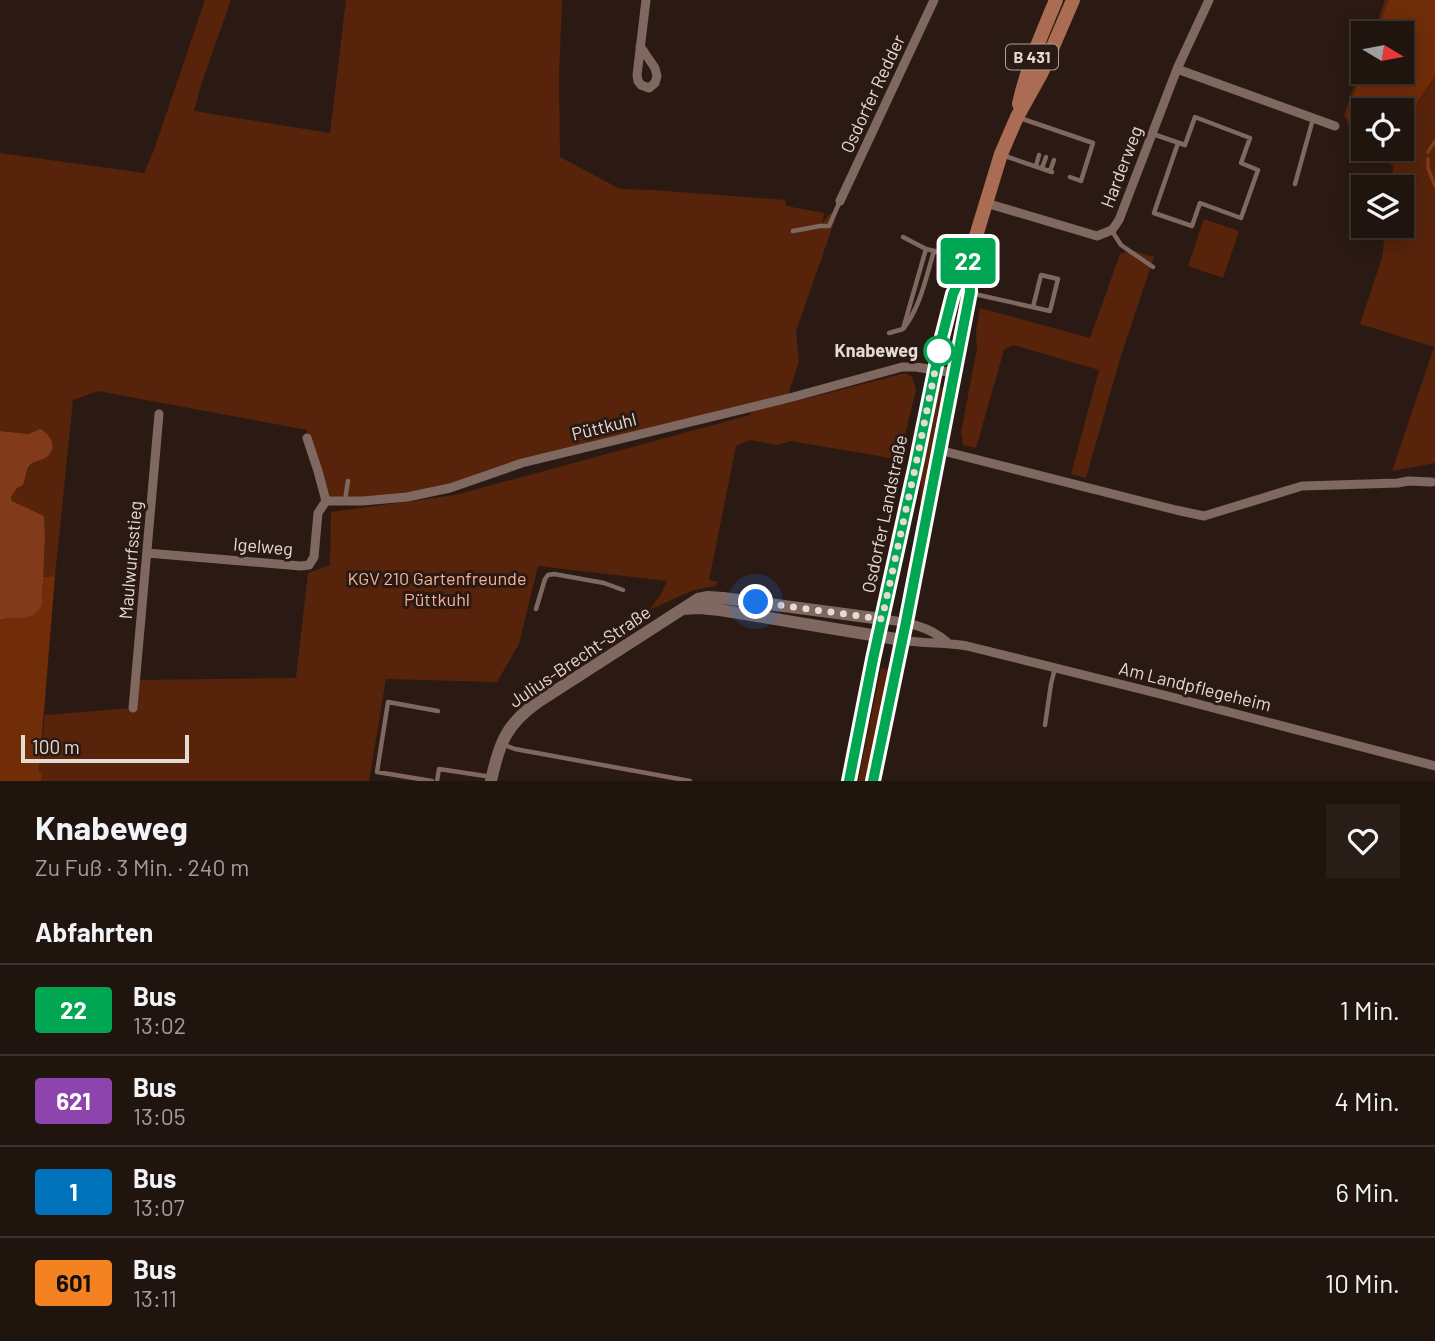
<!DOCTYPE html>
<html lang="de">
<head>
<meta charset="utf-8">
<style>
  :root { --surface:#20140e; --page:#281d17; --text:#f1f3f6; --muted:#a29e9e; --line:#3d332e }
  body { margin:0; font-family:Barlow,sans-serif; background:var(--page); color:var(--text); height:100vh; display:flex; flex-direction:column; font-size:26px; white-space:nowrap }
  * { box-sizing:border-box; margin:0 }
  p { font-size:23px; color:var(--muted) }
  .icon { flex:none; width:38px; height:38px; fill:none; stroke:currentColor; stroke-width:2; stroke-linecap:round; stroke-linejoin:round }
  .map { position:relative; height:781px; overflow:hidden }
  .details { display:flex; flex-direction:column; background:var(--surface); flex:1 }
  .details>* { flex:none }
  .badge { padding:0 14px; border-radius:5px; font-size:24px; line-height:46px }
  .needle { width:46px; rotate:100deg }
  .controls { position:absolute; left:1351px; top:21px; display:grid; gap:14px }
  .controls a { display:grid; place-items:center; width:63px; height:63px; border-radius:0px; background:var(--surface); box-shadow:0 4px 18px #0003,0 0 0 2px var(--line); font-size:35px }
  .scale { position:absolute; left:21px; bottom:18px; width:168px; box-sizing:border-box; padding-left:7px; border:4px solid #e6dad5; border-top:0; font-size:19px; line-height:24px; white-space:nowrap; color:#e6dad5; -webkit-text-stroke:5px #2b1a13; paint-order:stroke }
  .you { position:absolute; width:35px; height:35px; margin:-18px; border:5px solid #fff; border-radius:50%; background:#1a73e8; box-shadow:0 0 0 10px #1a73e833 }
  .map>.badge { position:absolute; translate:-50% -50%; box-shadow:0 0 0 4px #fff }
  h2 { padding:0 35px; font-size:26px; line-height:63px }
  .round { display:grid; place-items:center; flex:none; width:74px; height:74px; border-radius:0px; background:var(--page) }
  .headline { display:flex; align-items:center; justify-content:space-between; height:119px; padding:0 35px }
  h1 { font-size:33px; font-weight:700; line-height:52px }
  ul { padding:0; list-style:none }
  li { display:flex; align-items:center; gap:21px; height:91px; padding:0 35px; border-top:2px solid var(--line) }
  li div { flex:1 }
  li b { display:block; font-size:26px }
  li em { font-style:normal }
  li .badge { min-width:77px; font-weight:700; text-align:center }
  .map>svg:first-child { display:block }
  .green { fill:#57230b }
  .forest { fill:#712c08 }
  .water { fill:#813a1a }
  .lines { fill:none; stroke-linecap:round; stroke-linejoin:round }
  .stream { stroke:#813a1a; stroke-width:3.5 }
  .lane { stroke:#7e6860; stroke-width:4.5 }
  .street { stroke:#7e6860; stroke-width:9 }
  .secondary { stroke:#7e6860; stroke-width:12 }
  .primary { stroke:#aa6c52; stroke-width:14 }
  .line-casing { stroke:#fff; stroke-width:16 }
  .line { stroke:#00a651; stroke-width:10 }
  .walk { stroke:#e6dad5; stroke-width:7; stroke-dasharray:0 12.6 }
  .stop-dot { fill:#fff; stroke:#00a651; stroke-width:3.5 }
  .labels { text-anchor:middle; stroke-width:6; stroke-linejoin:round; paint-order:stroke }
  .shield { fill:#2b1a13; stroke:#aea09b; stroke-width:2 }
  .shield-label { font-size:16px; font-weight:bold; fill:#e6dad5 }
  .street-label { font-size:18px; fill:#e6dad5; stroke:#2b1a13 }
  .stop-label { font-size:18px; font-weight:bold; fill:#e6dad5; stroke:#2b1a13; text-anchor:end }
  .park-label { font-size:18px; fill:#f2b399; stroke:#2b1a13 }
</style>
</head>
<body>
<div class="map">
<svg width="1435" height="781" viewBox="0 0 1435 781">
  <rect width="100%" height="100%" fill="#2b1a13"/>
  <path class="green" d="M205,0h26l-29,82 -8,29 136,22 16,-133h216l-3,77 1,80 60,32 33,1 132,10 1,6 38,7 -2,10 7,-9h8l-41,117 3,30 -14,43 121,-31 6,4 4,12 -16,68 -3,4 -7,-3 -99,-17 -14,4 -27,-5 -14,6 -27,134 9,2 -3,4 -21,4 -45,20 12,-16 6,-13 -129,-15 -19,78 -22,38 -111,-3 -17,102h-328l2,-7 -4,-1 6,-58 88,-7 2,-28 161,-2 12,-105 22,-8 1,-53 124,-17 295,-80 4,-9 -232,57 -89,29 -107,9 -19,-63v-8l-209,-39 -25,9 -18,176 -12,1 2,-40 -1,-21 -32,-15 -1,-4 6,-9 6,-3 3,-13 6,-9 -3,-29 -29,-3v-278l144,20 10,-23z
    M1385,0h50v463l-43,8 42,-124 -74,-23 22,-66 4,-32h16v-39h-11l2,-21 -25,-17h34v-39h-39v35l-8,-5 -11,-25 19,-55v12h39v-39h-29z
    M1204,219l35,12 -16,47 -35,-12z
    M1130,250l24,7 -34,102 -34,119 -15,-4 28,-104 -86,-25 -9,5 -28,98 -13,-3 -2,-13 16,-83 -1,-18 4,-23 110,30 30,-84z
    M940,387l3,1 1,3 -37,199h-2l11,-56 4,-28 1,-28z
    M881,668l8,2 -24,111h-7z"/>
  <path class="forest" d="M1389,0h46v76l-18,26 -12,45 -3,-2v-35h-39v16l-14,-6 -2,-5 16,-46v3h39v-39h-26z
    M55,576l-16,197h4l-2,8h-41v-161l12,-2 31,-22v-19z"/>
  <path class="water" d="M40,429c11,5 18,18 7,28 -5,3 -12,4 -16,7 -6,6 -5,14 -8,21l-6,3 -6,9 1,4 32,15 1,21 -3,68c-8,18 -27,10 -42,15v-189l29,3z"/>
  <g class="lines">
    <path class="stream" d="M1428,152l7,-11
      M1428,159v9l7,18"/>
    <path class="lane" d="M1020,118l73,25 -12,38 -11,-4
      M1153,134l32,11 10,-28 55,21 -9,25 17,7 -17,48 -41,-15 -8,23 -38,-13 24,-70
      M1002,155l50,17
      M1036,166l3,-11
      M1042,168l4,-11
      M1050,171l4,-11
      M1295,184l18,-65
      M793,231l27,-5h9l11,-25
      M1112,231l9,14 32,22
      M903,237l23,12 42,10
      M970,293l80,18 8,-32 -17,-4 -8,32
      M904,328c17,-23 22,-51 30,-77
      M889,333l14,-4 23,-80
      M345,500l3,-19
      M536,609l9,-30 3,-4 6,-1 50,9 19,7
      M1045,725l6,-41 4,-16
      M502,744l13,5 175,32
      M432,781l-55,-9 11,-70 50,9
      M437,781l2,-12 53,8"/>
    <path class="street" d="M640,46l15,22 2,8 -2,7 -6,5 -8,-3 -3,-4 -1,-6c3,-25 6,-50 9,-75
      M1177,69l158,57
      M840,201l94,-201
      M986,203l111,33 15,-6 7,-10 58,-151 32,-69
      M307,438l11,33 8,30
      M939,450l237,60 28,6 98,-30 96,-3 10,-2 24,1
      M326,501h37l44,-4 43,-9 72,-25 271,-66 109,-30h14l38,6
      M147,553l154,13 8,-1 5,-8 4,-44 8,-12
      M882,619c24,3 47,7 65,23
      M902,640c22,4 43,2 65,6l197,49 271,71
      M133,708l26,-294"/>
    <path class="secondary" d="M683,609l16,-1 21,2 182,30
      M491,781c8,-37 15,-57 47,-79l160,-103 10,-2 15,1 159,21"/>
    <path class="primary" d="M1019,104c8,-37 23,-70 37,-104
      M849,781l24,-122 43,-195 25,-123 10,-37 18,-45 32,-105 16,-37 25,-45 31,-72
      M873,781l33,-159 63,-330v-29"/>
  </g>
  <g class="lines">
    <g class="line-casing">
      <path id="line" d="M849,781l24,-122 43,-195 25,-123 12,-47 16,-35 1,33 -64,330 -33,159"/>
    </g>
    <use href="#line" class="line"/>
    <path class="walk" d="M756,602l126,17 34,-155 23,-113"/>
  </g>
  <circle class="stop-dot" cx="939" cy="351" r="14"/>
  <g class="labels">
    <rect class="shield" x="1006" y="44.5" width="52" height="25" rx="5"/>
    <g class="shield-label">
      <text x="1032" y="63">B 431</text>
    </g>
    <g class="street-label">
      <text transform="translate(873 94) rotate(-65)" y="6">Osdorfer Redder</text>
      <text transform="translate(1122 167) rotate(-69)" y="6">Harderweg</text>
      <text transform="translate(604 427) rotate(-14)" y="6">Püttkuhl</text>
      <text transform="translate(885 514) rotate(-78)" y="6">Osdorfer Landstraße</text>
      <text transform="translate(263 547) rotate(5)" y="6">Igelweg</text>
      <text transform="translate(131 560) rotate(-85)" y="6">Maulwurfsstieg</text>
      <text transform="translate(580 657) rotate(-34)" y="6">Julius-Brecht-Straße</text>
      <text transform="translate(1195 687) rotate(14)" y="6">Am Landpflegeheim</text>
    </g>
    <g class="stop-label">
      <text x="918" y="357">Knabeweg</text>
    </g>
    <g class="park-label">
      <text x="437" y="585">KGV 210 Gartenfreunde<tspan x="437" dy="21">Püttkuhl</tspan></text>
    </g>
  </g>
</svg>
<div class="controls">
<a><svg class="needle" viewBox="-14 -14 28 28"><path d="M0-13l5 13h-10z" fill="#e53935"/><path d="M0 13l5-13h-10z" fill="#a29e9e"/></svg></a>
<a><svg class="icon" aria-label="locate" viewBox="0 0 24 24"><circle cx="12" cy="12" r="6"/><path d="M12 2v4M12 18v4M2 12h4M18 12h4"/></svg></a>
<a><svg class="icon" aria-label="layers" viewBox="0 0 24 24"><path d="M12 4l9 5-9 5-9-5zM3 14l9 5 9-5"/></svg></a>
</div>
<div class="scale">100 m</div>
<div class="you" style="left:756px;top:602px"></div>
<b class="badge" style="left:968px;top:261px;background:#00a651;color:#fff">22</b>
</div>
<section class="details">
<div class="headline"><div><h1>Knabeweg</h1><p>Zu Fuß · 3 Min. · 240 m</p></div><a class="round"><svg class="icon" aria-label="heart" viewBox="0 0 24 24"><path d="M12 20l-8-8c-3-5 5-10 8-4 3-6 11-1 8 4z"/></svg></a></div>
<h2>Abfahrten</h2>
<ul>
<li><span class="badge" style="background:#00a651;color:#fff">22</span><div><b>Bus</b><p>13:02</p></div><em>1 Min.</em></li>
<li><span class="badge" style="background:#8e44ad;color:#fff">621</span><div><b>Bus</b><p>13:05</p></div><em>4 Min.</em></li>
<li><span class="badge" style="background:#0072bc;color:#fff">1</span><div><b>Bus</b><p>13:07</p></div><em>6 Min.</em></li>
<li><span class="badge" style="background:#f58220;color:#111">601</span><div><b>Bus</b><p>13:11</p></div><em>10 Min.</em></li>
</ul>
</section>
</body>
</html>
